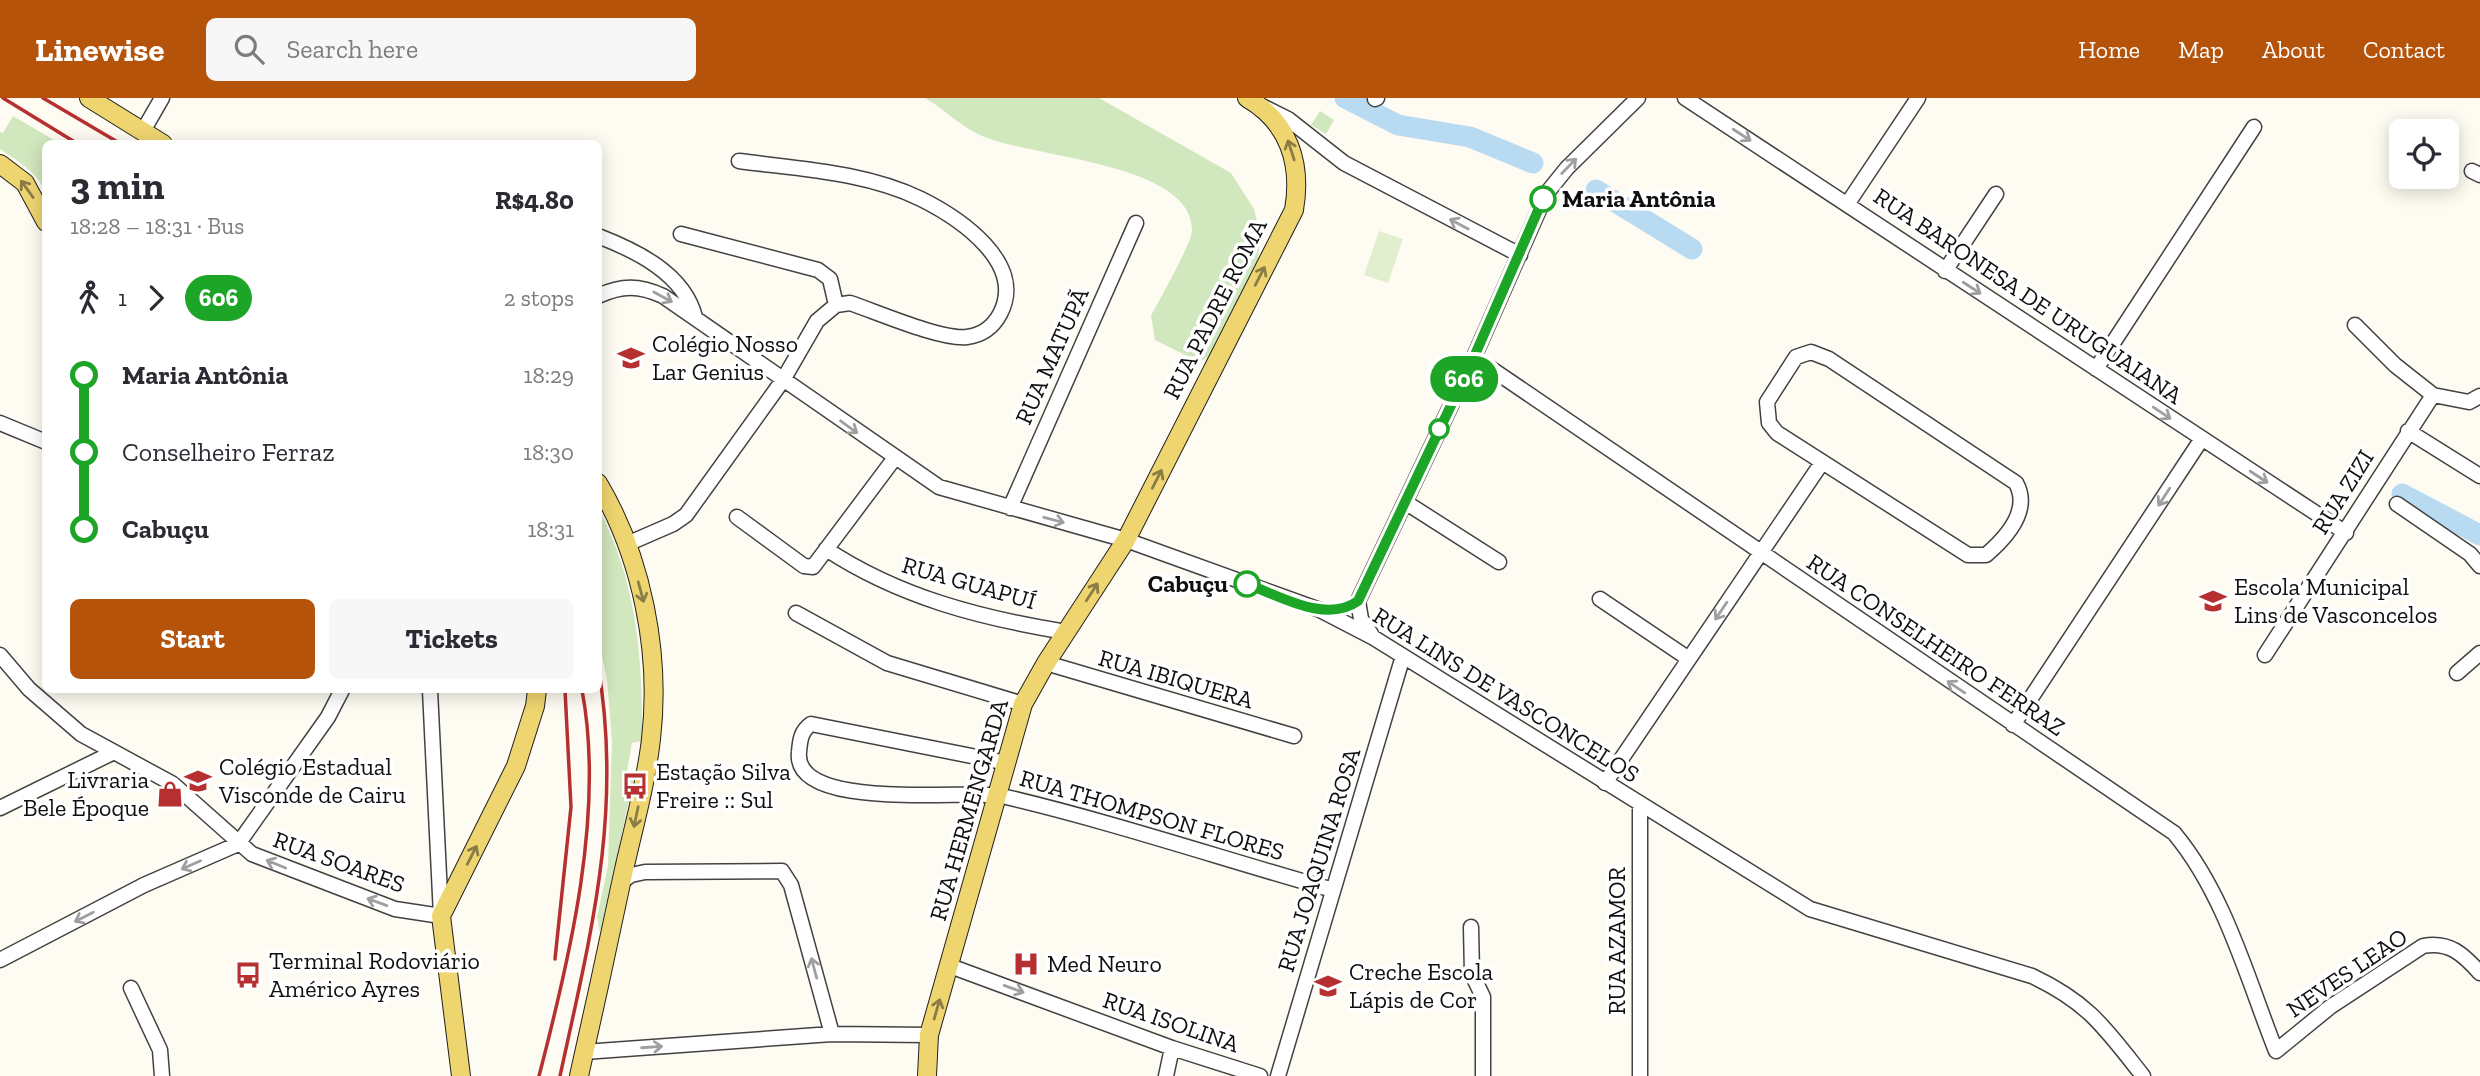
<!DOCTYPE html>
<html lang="en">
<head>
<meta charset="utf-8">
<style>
  :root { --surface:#fff; --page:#f7f7f7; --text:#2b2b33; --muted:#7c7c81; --accent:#b45309 }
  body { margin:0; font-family:"Zilla Slab",serif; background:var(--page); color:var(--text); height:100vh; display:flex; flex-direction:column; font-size:26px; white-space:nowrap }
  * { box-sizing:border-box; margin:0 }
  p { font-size:23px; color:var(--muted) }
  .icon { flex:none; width:38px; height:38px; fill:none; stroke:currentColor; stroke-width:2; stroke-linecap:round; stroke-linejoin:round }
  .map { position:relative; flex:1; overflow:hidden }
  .sheet { position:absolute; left:42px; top:42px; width:560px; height:553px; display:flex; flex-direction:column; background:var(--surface); border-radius:10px; box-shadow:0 4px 18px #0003 }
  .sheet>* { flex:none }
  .badge { padding:0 14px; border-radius:23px; font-size:24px; line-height:46px }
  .buttons { position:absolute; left:2389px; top:21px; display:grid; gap:14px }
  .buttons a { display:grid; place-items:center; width:70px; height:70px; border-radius:10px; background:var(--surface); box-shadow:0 4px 18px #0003; font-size:35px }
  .map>.badge { position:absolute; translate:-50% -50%; box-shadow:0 0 0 4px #fff }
  .legs { display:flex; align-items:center; gap:10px; height:77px; padding:0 28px; font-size:23px }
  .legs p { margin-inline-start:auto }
  .overview { display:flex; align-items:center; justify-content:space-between; height:119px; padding:0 28px }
  h1 { font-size:38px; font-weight:700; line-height:52px }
  .button { display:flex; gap:14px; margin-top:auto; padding:14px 28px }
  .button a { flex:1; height:80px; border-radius:10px; background:var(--accent); color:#fff; font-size:28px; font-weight:700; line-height:80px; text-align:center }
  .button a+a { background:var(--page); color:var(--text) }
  ul { padding:0 28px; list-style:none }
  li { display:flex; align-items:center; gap:24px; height:77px; font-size:26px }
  li i { display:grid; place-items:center; width:10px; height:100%; margin:0 9px; background:currentColor }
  li i::after { content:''; width:18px; height:18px; margin:-9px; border:5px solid; border-radius:50%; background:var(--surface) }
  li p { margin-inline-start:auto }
  li:first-child i { background:linear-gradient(#0000 50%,currentColor 0) }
  li:last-child i { background:linear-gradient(currentColor 50%,#0000 0) }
  header { display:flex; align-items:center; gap:42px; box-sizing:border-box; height:98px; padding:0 35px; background:var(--accent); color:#fff }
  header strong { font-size:33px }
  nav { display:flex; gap:38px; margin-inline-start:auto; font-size:24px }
  .search { width:490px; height:63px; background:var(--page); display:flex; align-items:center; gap:18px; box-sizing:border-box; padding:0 24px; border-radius:10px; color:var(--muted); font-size:26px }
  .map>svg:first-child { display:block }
  .green { fill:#d1e7bd }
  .pitch { fill:#e2efce }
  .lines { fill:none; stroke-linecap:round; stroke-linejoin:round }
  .river { stroke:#b9dbf2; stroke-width:21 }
  .minor-casing { stroke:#424242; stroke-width:17 }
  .major-casing { stroke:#202020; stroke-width:20 }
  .minor { stroke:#fff; stroke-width:14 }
  .major { stroke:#efd570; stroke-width:18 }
  .rail { stroke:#b63031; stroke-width:3.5 }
  .oneway { stroke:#9f9f9f }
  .oneway2 { stroke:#8a7c44 }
  .line-1-casing { stroke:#fff; stroke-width:16 }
  .line-1 { stroke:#1da527; stroke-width:10 }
  .stop-1-dot { fill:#fff; stroke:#1da527; stroke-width:3.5 }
  .labels { text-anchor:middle; stroke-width:7; stroke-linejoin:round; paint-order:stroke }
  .stop-label { font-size:24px; font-weight:bold; fill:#0f0f0f; stroke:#fff; text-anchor:start }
  .street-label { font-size:24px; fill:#0f0f0f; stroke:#fff }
  .poi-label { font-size:24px; fill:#0f0f0f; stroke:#fff; text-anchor:start }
</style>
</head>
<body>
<header>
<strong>Linewise</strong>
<div class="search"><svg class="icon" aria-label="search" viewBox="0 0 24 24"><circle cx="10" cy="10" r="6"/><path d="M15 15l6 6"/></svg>Search here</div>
<nav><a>Home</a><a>Map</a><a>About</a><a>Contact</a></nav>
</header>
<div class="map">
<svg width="2480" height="978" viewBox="0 0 2480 978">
  <rect width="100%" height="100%" fill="#fefcf2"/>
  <path class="green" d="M925,0h174l132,75 23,36 6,25 -2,27 -50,96 -9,5 -44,-22 -4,-24c8,-16 42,-74 41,-87 -2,-68 -167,-71 -214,-95 -19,-9 -35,-26 -53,-36z
    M1320,13l14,9 -8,14 -15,-9z
    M13,18l46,27 -13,1 -1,46c-11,-20 -27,-29 -45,-41v-17l3,1z
    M599,411c38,75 44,148 43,232l-10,2 -6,34 8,1 -34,155 -3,-16 11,-51 4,-123 -5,-64 -8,-36z"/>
  <path class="pitch" d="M1379,133l24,8 -15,44 -24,-8z"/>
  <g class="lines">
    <path class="river" d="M1345,0l53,27 72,12 63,26
      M1596,92l96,59
      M2402,396l78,41"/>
    <g class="minor-casing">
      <path id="minor" d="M1685,0l661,435
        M1375,1l2,-1
        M1264,9l24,12 56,44 176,92
        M143,33l19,-33
        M2472,73l8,4
        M1848,105l70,-105
        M681,136l137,36 12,9 6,26
        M598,138c39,15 86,38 97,81
        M1945,173l51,-77
        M598,198c24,-11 41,-11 65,0l276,191 187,53 194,70 54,28 436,271 222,67c57,27 73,52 111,100
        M2355,227l40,40 38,30
        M1811,254l18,7 187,124c15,27 -9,54 -30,72h-18l-191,-122 -8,-10 -2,-21 29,-45z
        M1474,259l700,476c51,61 73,145 102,218l54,-44 93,-61c26,-5 40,8 57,27
        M2096,271l158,-242
        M0,325l46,19
        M2408,333l72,45
        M1405,404l94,60
        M2397,406l73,50 10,12
        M1010,410l126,-285
        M737,419l67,49 9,1 81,-108
        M627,446l46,-20 13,-9 97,-135 34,-59 19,-16 14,-2c27,9 91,37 117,34 16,-2 26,-10 33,-23 27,-51 -41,-96 -79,-115 -55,-27 -122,-30 -182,-38
        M826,451c73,48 154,69 240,83
        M1600,501l89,60
        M796,515l91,50 136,41
        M1371,536l-10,-15 -3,-18 116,-244 72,-163 21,-26 71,-70
        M0,557l29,34 52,45 92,50 79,70 143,55 46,7 -11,-226
        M2265,557l168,-260 36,7 11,-6
        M1046,565l248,73
        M2457,575l23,-20
        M2013,627l188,-285
        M1007,665l-196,-39c-10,7 -11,16 -12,28 -7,61 172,37 203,44 111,26 221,63 331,94
        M1605,685l216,-319
        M1640,707v271
        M0,710l112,-55
        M621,784l10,-7 14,-3 137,-1 9,14 41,149
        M1471,829l1,47 11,23v79
        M0,862l144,-75 94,-41 90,-127 14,-27
        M950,868l222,82 88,28
        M131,890l29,62 2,26
        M584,954l248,-18 97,1
        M1166,978l6,-28
        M1278,978l125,-420"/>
    </g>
    <g class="major-casing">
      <path id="major" d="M89,0l74,46
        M0,66l25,19 21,39
        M461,978l-20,-160 75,-150 19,-60 2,-16
        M579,978c15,-67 30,-135 44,-202 10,-45 23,-90 28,-135 10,-86 -9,-182 -53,-256
        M927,978l2,-41 94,-331 23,-41 80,-123 168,-330c8,-46 -5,-88 -47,-112"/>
    </g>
    <use href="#minor" class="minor"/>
    <use href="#major" class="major"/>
    <path class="rail" d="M3,0l75,46
      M43,0l78,46
      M555,861l16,-152 -6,-117
      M539,978c31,-119 66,-265 43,-386
      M560,978c31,-143 63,-264 38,-411"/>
  </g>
  <defs><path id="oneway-shaft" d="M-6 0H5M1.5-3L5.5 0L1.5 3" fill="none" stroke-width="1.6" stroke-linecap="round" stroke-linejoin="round" transform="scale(1.75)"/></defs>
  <g class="oneway">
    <use href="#oneway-shaft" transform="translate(1742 37) rotate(33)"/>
    <use href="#oneway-shaft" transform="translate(1569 68) rotate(-46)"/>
    <use href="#oneway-shaft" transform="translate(1459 126) rotate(-152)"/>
    <use href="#oneway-shaft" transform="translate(1972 190) rotate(33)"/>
    <use href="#oneway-shaft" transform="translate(663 199) rotate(29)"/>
    <use href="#oneway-shaft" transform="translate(2162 315) rotate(34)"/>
    <use href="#oneway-shaft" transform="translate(849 329) rotate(36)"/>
    <use href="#oneway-shaft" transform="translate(2259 379) rotate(33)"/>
    <use href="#oneway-shaft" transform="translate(2164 399) rotate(123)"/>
    <use href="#oneway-shaft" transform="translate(1054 422) rotate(15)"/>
    <use href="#oneway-shaft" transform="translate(1721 513) rotate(124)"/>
    <use href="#oneway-shaft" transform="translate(1956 589) rotate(-146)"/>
    <use href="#oneway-shaft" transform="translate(276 766) rotate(-158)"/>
    <use href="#oneway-shaft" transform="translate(191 767) rotate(156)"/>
    <use href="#oneway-shaft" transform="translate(377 804) rotate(-160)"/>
    <use href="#oneway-shaft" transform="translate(84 819) rotate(153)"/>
    <use href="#oneway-shaft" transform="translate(814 870) rotate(-105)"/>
    <use href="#oneway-shaft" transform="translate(1014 891) rotate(20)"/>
    <use href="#oneway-shaft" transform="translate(652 949) rotate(-4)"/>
  </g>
  <g class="oneway2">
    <use href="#oneway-shaft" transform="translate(1291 52) rotate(-108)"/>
    <use href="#oneway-shaft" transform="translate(27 91) rotate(-126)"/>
    <use href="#oneway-shaft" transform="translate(1260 178) rotate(-63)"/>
    <use href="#oneway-shaft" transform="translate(1157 381) rotate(-63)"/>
    <use href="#oneway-shaft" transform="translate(641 494) rotate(75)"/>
    <use href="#oneway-shaft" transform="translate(1092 494) rotate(-57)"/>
    <use href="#oneway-shaft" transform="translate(636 719) rotate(102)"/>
    <use href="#oneway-shaft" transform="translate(472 757) rotate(-63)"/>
    <use href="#oneway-shaft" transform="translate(937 911) rotate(-74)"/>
  </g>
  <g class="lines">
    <g class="line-1-casing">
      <path id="line-1" d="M1247,486c33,12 79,40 111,17l116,-244 69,-158"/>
    </g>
    <use href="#line-1" class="line-1"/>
  </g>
  <defs>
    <g id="school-bare" transform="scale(2.1)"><path d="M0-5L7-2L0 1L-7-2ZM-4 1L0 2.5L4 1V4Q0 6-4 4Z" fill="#b63031" stroke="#fff" stroke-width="2.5" paint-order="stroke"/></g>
    <g id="bus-bare" transform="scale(2.1)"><path d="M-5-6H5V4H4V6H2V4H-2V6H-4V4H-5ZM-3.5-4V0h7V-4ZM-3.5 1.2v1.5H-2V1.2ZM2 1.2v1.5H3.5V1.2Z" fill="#b63031" stroke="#fff" stroke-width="2.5" paint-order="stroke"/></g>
    <g id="shop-bare" transform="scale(2.1)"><path d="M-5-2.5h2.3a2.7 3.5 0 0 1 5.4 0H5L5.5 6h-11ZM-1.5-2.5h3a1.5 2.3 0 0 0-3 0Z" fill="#b63031" stroke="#fff" stroke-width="2.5" paint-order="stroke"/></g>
    <g id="hospital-bare" transform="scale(2.1)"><path d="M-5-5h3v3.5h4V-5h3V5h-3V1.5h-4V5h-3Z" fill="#b63031" stroke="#fff" stroke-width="2.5" paint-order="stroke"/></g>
  </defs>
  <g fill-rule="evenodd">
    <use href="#school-bare" x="631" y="260"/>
    <use href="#school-bare" x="2213" y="503"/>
    <use href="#school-bare" x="198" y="683"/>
    <use href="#bus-bare" x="635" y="688"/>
    <use href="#shop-bare" x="170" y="696"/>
    <use href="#hospital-bare" x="1026" y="866"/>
    <use href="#bus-bare" x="248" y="877"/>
    <use href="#school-bare" x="1328" y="888"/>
  </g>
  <g class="stop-1-dot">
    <circle cx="1543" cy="101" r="12"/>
    <circle cx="1439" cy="331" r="9"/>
    <circle cx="1247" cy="486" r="12"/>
  </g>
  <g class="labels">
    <g class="stop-label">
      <text x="1562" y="109">Maria Antônia</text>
      <text x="1228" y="494" text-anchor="end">Cabuçu</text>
    </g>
    <g class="street-label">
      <text transform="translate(2028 198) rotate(34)" y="8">RUA BARONESA DE URUGUAIANA</text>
      <text transform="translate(1215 211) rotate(-63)" y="8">RUA PADRE ROMA</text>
      <text transform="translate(1052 258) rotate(-66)" y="8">RUA MATUPÃ</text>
      <text transform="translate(2343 394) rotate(-58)" y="8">RUA ZIZI</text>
      <text transform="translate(969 485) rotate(16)" y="8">RUA GUAPUÍ</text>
      <text transform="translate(1936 547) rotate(34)" y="8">RUA CONSELHEIRO FERRAZ</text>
      <text transform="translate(1176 581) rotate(16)" y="8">RUA IBIQUERA</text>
      <text transform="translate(1506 597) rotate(32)" y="8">RUA LINS DE VASCONCELOS</text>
      <text transform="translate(969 712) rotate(-74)" y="8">RUA HERMENGARDA</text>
      <text transform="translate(1152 717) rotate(16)" y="8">RUA THOMPSON FLORES</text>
      <text transform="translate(1319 762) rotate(-73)" y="8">RUA JOAQUINA ROSA</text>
      <text transform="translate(339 764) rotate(20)" y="8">RUA SOARES</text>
      <text transform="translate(1617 843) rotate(-90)" y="8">RUA AZAMOR</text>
      <text transform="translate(2347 875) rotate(-34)" y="8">NEVES LEAO</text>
      <text transform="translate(1171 924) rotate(19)" y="8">RUA ISOLINA</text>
    </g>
    <g class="poi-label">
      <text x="652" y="254">Colégio Nosso<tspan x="652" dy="28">Lar Genius</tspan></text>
      <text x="2234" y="497">Escola Municipal<tspan x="2234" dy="28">Lins de Vasconcelos</tspan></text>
      <text x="219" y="677">Colégio Estadual<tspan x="219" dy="28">Visconde de Cairu</tspan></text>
      <text x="656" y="682">Estação Silva<tspan x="656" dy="28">Freire :: Sul</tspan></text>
      <text x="149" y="690" text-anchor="end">Livraria<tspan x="149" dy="28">Bele Époque</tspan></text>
      <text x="269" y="871">Terminal Rodoviário<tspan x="269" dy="28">Américo Ayres</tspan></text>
      <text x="1047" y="874">Med Neuro</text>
      <text x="1349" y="882">Creche Escola<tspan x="1349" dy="28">Lápis de Cor</tspan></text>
    </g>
  </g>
</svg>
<div class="buttons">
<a><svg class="icon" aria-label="locate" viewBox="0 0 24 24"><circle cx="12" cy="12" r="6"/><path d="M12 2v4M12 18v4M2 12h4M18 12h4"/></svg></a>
</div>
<b class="badge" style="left:1464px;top:281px;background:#1da527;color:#fff">606</b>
<section class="sheet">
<div class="overview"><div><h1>3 min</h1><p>18:28 – 18:31 · Bus</p></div><b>R$4.80</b></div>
<div class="legs"><svg class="icon" aria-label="walk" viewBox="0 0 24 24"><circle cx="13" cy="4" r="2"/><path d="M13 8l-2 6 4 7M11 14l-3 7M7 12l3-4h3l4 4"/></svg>1<svg class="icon" aria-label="forward" viewBox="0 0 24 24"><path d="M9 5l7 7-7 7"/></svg><b class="badge" style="background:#1da527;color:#fff">606</b><p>2 stops</p></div>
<ul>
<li><i style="color:#1da527"></i><b>Maria Antônia</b><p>18:29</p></li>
<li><i style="color:#1da527"></i><span>Conselheiro Ferraz</span><p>18:30</p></li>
<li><i style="color:#1da527"></i><b>Cabuçu</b><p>18:31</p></li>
</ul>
<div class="button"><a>Start</a><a>Tickets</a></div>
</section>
</div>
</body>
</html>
